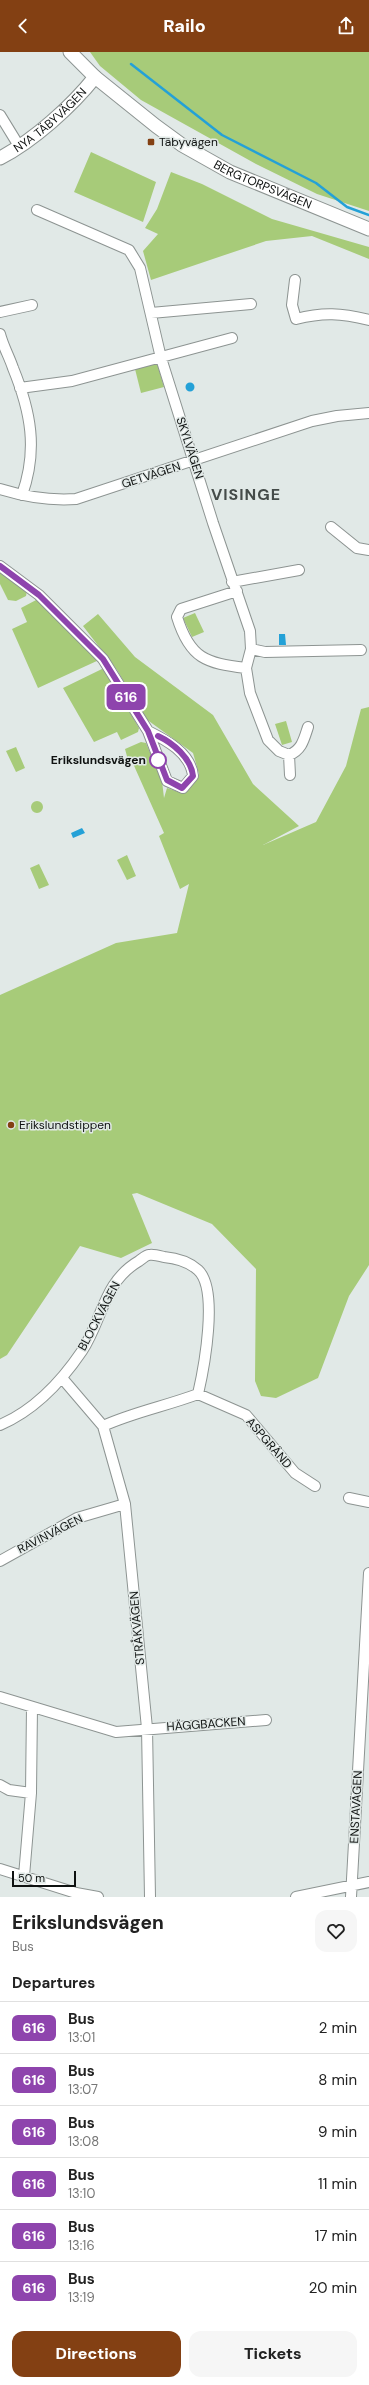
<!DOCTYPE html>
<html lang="en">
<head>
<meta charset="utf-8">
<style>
  :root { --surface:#fff; --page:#f6f6f6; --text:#222; --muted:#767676; --line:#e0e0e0; --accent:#834013 }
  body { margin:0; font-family:"DM Sans",sans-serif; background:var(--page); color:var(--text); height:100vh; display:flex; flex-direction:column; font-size:15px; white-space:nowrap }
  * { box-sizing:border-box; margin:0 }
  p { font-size:13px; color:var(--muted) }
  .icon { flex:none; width:22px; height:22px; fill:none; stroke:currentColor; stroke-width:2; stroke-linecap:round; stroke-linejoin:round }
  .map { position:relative; height:1845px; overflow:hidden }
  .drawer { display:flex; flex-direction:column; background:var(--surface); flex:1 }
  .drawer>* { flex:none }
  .badge { padding:0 8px; border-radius:6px; font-size:14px; line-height:26px }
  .scale { position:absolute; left:12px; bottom:10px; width:64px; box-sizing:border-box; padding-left:4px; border:2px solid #0f1211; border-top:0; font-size:11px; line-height:14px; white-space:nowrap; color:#0f1211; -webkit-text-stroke:3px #e1e9e7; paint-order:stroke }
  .map>.badge { position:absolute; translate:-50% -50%; box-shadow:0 0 0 2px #fff }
  h2 { padding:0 12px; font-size:15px; line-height:36px }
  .round { display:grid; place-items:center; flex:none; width:42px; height:42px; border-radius:12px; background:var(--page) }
  .head { display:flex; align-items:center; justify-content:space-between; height:68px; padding:0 12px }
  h1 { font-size:19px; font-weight:800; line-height:30px }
  .cta { display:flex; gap:8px; margin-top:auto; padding:8px 12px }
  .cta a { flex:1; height:46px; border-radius:12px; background:var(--accent); color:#fff; font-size:16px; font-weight:800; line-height:46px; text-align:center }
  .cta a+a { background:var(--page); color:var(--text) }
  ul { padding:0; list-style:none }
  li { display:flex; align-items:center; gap:12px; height:52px; padding:0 12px; border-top:1px solid var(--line) }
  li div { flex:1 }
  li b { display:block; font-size:15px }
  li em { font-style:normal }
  li .badge { min-width:44px; font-weight:700; text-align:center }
  header { display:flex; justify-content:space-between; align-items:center; height:52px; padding:0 12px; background:var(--accent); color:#fff; font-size:18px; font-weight:800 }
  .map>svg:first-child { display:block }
  .green { fill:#a7cb79 }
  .water { fill:#24a1d7 }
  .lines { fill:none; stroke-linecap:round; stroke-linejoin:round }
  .stream { stroke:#24a1d7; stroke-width:2.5 }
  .minor-casing { stroke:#8d9492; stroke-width:12 }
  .secondary-casing { stroke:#8d9492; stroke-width:15 }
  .minor { stroke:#fff; stroke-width:10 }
  .secondary { stroke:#fff; stroke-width:13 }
  .line-casing { stroke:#fff; stroke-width:9 }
  .line { stroke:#8e44ad; stroke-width:6 }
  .poi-dot { fill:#834013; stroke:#e1e9e7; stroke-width:1.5 }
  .stop-dot { fill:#fff; stroke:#8e44ad; stroke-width:2 }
  .labels { text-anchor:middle; stroke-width:3; stroke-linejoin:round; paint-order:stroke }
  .street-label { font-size:12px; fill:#0f1211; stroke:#e1e9e7 }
  .poi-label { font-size:12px; fill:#0f1211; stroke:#e1e9e7; text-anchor:start }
  .stop-label { font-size:12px; font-weight:bold; fill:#0f1211; stroke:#e1e9e7; text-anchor:end }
  .district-label { font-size:16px; font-weight:bold; letter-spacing:1px; fill:#444b49; stroke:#e1e9e7 }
</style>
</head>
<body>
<header><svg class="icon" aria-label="back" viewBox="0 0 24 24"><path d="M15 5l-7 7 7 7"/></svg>Railo<svg class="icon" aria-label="share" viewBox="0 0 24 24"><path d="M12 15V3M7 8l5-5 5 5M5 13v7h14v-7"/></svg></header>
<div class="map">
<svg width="369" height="1845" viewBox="0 0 369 1845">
  <rect width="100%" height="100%" fill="#e1e9e7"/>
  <path class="green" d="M90,0h279v159l-52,-17 -61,-30 -115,-64 -41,-34z
    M91,100l65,30 -13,40 -69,-30z
    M171,120l31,12 70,35 97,28v12l-57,-23 -46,5 -115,39 -8,-29 15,-17 -13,-6 12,-19z
    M157,311l7,24 -23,6 -6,-24z
    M0,520l27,19 -1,5 -10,5 -8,-1 -8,-16z
    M38,547l61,61 -61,28 -26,-59 15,-7 -6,-14z
    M195,561l9,19 -12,5 -9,-19z
    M98,562l37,43 78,58 40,69 46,42 -36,19 53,-23 30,-56 15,-57 8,-2v558l-20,31 -31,82 -42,20 -15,-2 -6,-15 1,-112 -44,-45 -75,-31 -5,1 20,49 -31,15 -41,-12 -73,109 -7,4v-364l116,-52 61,-10 12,-49 -9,5 -21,-53 5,-3 -33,-74 -3,1 -3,-11 16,-7 5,1 16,38 2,17 3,-10 12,4 20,-18 -6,-21 -47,-34 -29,-49 -34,-44z
    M104,616l35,60 -1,4 -17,8 -4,-8 -23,10 -31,-54z
    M286,669l6,21 -10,3 -7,-21z
    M16,695l9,21 -9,4 -10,-21z
    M31 755a6 6 0 1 1 12 0a6 6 0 1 1-12 0Z
    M127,803l9,21 -9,4 -10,-20z
    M39,812l10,21 -10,4 -9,-21z"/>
  <path class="water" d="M185.5 335a4.5 4.5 0 1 1 9 0a4.5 4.5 0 1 1-9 0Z
    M279,582h6l1,11h-7z
    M82,776l3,5 -12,5 -2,-5z"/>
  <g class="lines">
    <path class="stream" d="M131,12l91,71 94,48 31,24 22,8"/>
    <g class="minor-casing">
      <path id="minor" d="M0,63l19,31
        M37,158l92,40 11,18 21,90 52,165 37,108 1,18 -5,19 4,25 18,47 11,11 10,4c13,-5 15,-16 19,-28
        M295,228l-3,25 4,14c27,-7 45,-6 73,1
        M0,260l32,-7
        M151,261l100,-9
        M0,282c3,12 9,22 13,34 18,44 25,82 9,127
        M20,336l52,-7 160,-43
        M0,437c26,8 49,12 76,10l236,-78 25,-5 32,-3
        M331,475l26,21 12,2
        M0,514l39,29 64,64 45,72 19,50 16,7 10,-12c-2,-23 -27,-36 -45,-45
        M232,530l67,-12
        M237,539l-56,18 -4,8c13,42 29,46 69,51
        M251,597l14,3 96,-2
        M289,703l1,20
        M62,1326l41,48 22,78 22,224 3,169
        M198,1342l48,21 49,58 20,13
        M0,1373c35,-15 61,-43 82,-74 21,-32 21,-69 57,-90 3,-2 7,-6 10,-6 4,-1 11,1 15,2 11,1 25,5 34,13 21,19 6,98 0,124
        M103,1374c31,-14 63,-20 95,-32
        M349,1446l20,4
        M0,1509l77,-43 48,-14
        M0,1645l116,35 150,-12
        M0,1733l9,5 22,3
        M0,1817l76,24 22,4
        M24,1824l7,-83 1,-86
        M296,1845l73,-15
        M351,1845l18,-324"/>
    </g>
    <g class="secondary-casing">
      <g id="secondary">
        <path id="s1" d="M70,0l25,25 61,49 26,19 48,27 139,57"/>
        <path id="s2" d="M0,106c33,-17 72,-52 95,-81"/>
      </g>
    </g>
    <use href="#minor" class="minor"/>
    <use href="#secondary" class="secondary"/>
  </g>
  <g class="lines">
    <g class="line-casing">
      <path id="line" d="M0,514l39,29 64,64 45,72 19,49 15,8 11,-12c-2,-18 -20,-33 -35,-40"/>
    </g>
    <use href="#line" class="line"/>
  </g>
  <g class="poi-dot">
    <rect x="147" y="86" width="8" height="8" rx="2"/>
    <circle cx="11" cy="1073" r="4"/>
  </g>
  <circle class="stop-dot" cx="158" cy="708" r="8"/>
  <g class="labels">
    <g class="street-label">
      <text dy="4" stroke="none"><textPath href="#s2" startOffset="63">NYA TÄBYVÄGEN</textPath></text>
      <text dy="4" stroke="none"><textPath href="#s1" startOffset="236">BERGTORPSVÄGEN</textPath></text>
      <text transform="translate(190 396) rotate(72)" y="4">SKYLVÄGEN</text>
      <text transform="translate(151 423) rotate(-18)" y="4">GETVÄGEN</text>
      <text transform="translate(99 1264) rotate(-62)" y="4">BLOCKVÄGEN</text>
      <text transform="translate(269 1391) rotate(49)" y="4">ASPGRÄND</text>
      <text transform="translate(50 1482) rotate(-27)" y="4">RAVINVÄGEN</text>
      <text transform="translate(137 1576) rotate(-95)" y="4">STRÅKVÄGEN</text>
      <text transform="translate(206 1672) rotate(-4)" y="4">HÄGGBACKEN</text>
      <text transform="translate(356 1755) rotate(-87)" y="4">ENSTAVÄGEN</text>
    </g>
    <g class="poi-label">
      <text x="159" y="94">Täbyvägen</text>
      <text x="19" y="1077">Erikslundstippen</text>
    </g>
    <g class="stop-label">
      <text x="146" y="712">Erikslundsvägen</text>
    </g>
    <g class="district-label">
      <text x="246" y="448">VISINGE</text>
    </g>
  </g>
</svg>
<div class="scale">50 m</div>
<b class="badge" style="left:126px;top:645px;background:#8e44ad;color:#fff">616</b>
</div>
<section class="drawer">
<div class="head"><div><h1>Erikslundsvägen</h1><p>Bus</p></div><a class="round"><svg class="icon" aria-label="heart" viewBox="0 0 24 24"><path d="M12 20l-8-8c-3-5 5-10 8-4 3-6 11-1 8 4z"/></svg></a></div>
<h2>Departures</h2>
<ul>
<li><span class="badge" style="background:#8e44ad;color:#fff">616</span><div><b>Bus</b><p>13:01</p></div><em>2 min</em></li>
<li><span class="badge" style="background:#8e44ad;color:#fff">616</span><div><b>Bus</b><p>13:07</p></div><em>8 min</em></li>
<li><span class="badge" style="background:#8e44ad;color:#fff">616</span><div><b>Bus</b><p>13:08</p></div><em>9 min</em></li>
<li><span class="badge" style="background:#8e44ad;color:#fff">616</span><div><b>Bus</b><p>13:10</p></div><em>11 min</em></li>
<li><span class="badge" style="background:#8e44ad;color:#fff">616</span><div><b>Bus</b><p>13:16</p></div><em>17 min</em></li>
<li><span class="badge" style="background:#8e44ad;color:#fff">616</span><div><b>Bus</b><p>13:19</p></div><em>20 min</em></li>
</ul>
<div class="cta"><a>Directions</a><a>Tickets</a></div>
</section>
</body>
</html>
